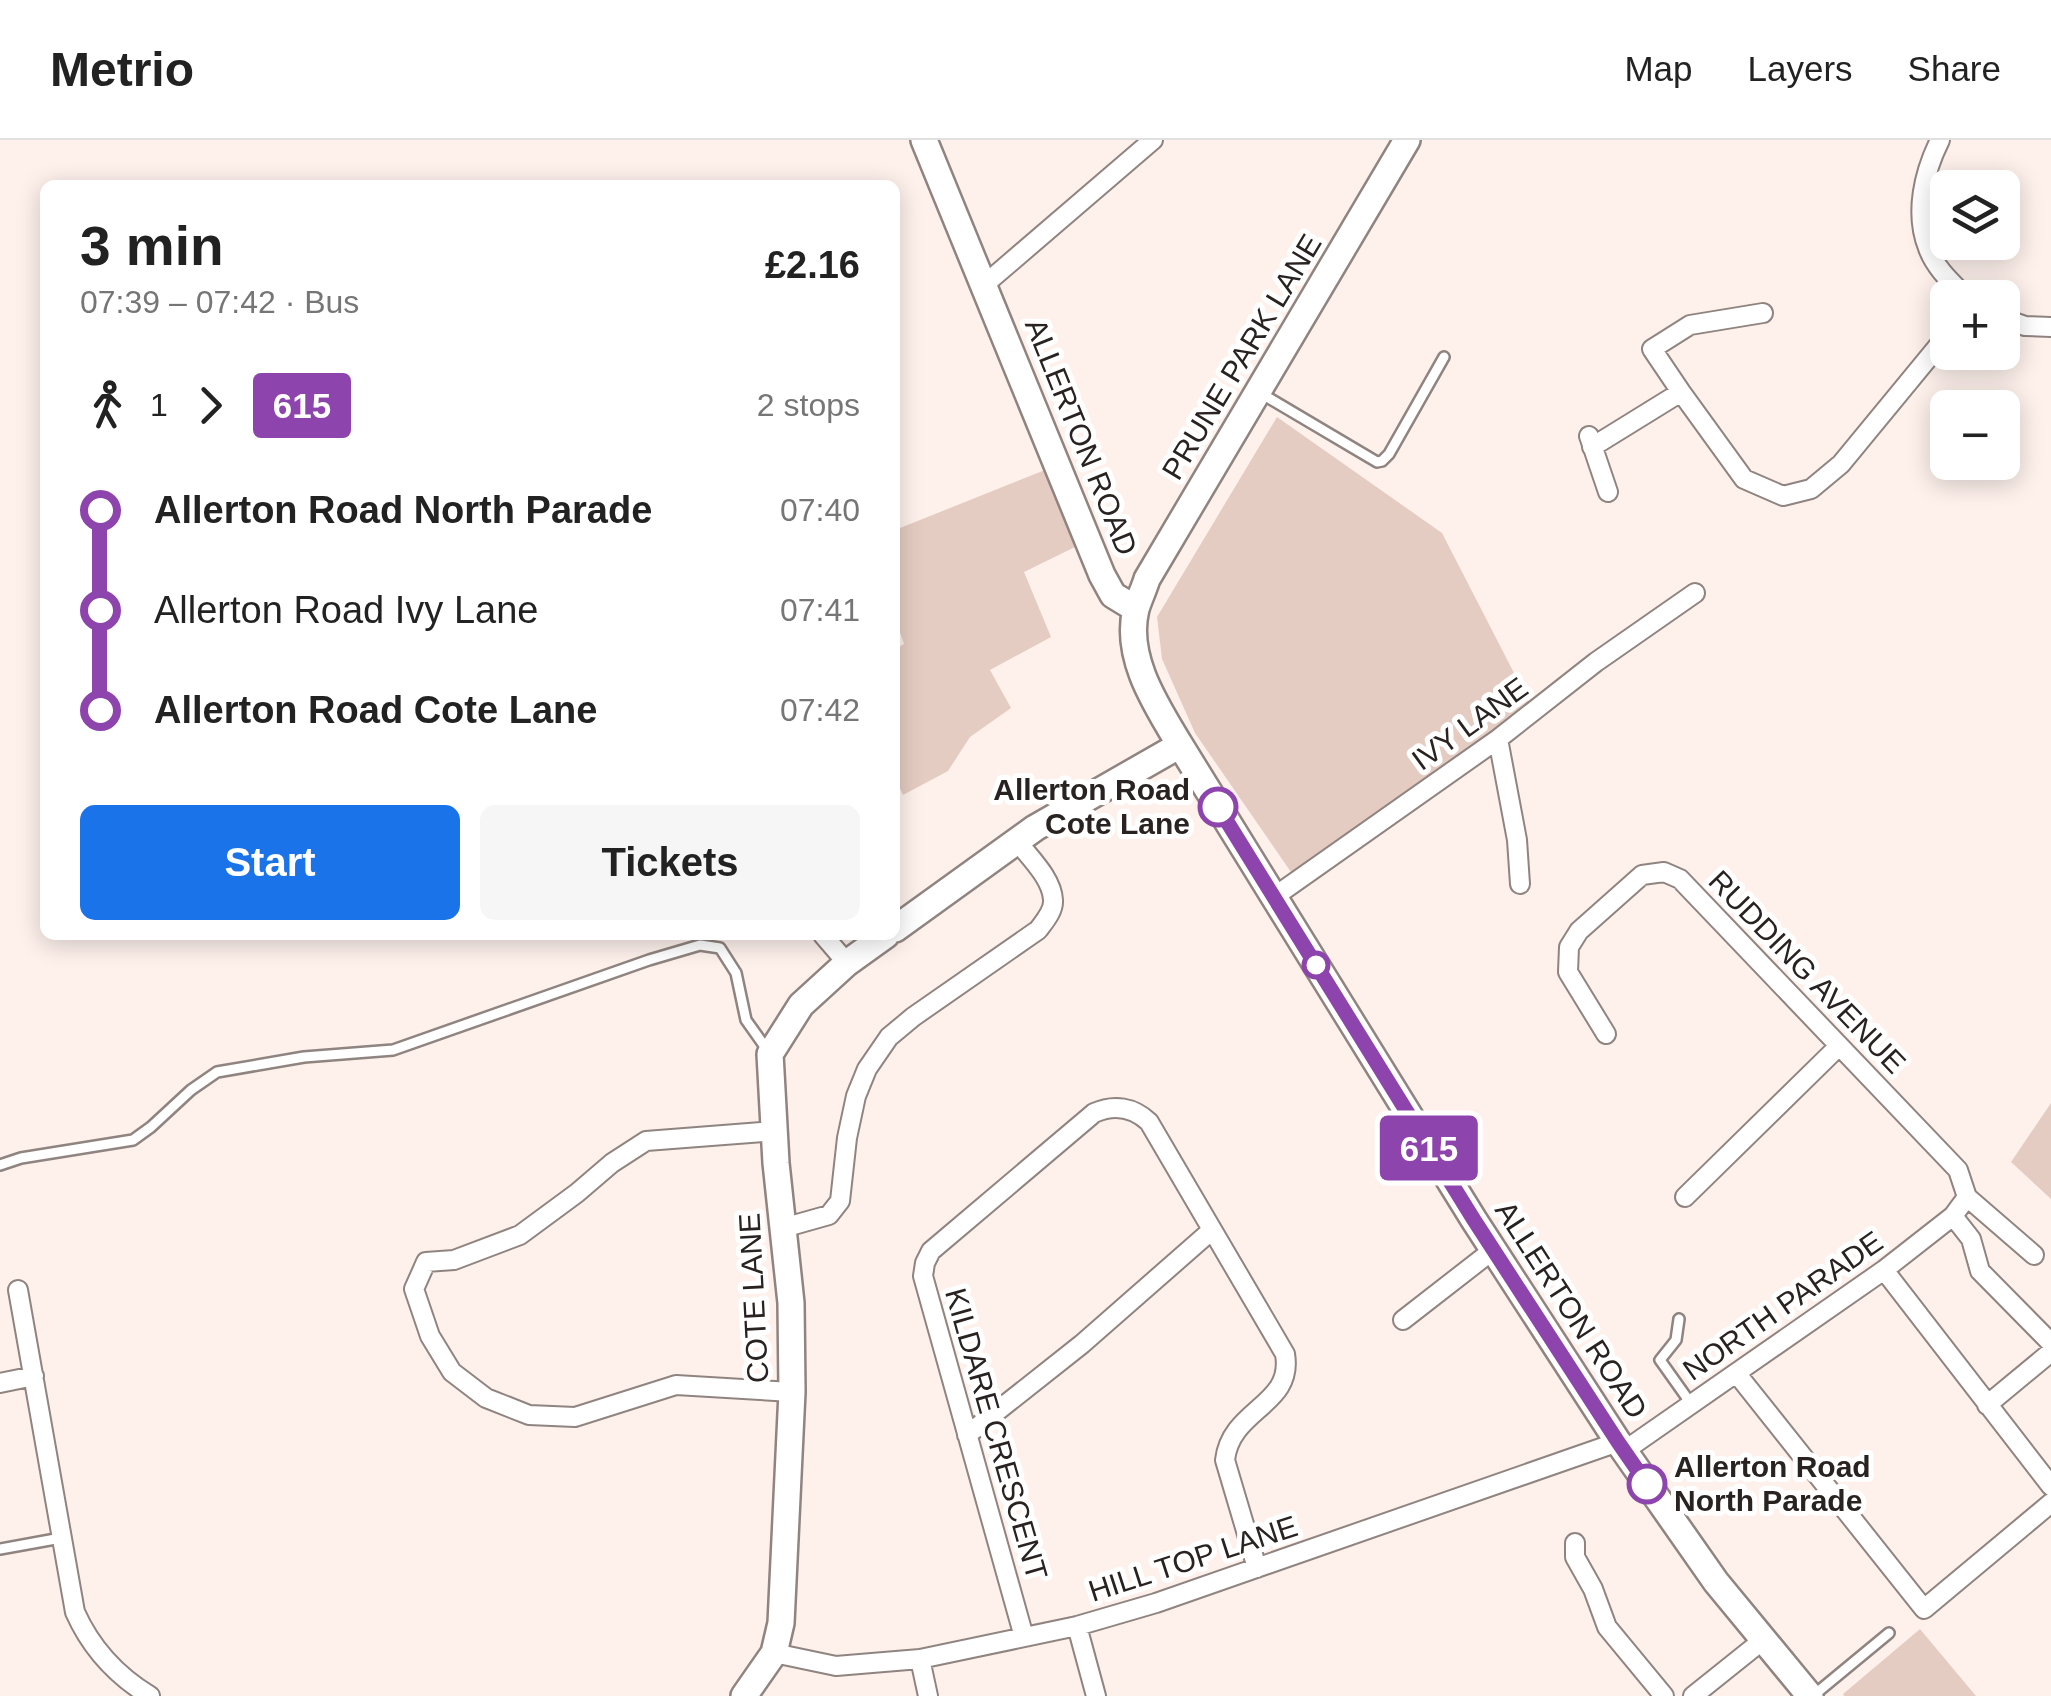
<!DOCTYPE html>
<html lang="en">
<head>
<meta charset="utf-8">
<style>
  :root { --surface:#fff; --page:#f6f6f6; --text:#222; --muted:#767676; --line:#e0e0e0; --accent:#1a73e8 }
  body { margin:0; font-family:Helvetica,sans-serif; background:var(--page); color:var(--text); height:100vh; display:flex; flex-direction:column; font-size:38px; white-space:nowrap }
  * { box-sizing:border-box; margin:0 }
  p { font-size:32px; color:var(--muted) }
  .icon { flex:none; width:55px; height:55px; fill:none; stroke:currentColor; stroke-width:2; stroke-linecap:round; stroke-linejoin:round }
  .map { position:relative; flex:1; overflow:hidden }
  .details { position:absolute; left:40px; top:40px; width:860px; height:760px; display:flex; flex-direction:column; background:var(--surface); border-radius:15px; box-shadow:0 5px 25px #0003 }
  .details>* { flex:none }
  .badge { padding:0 20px; border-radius:8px; font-size:35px; line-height:65px }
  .controls { position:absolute; left:1930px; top:30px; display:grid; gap:20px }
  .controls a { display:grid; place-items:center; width:90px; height:90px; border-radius:15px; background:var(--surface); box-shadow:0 5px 25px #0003; font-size:50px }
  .map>.badge { position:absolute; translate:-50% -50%; box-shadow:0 0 0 5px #fff }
  .legs { display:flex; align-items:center; gap:15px; height:110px; padding:0 40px; font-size:32px }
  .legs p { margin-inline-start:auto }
  .headline { display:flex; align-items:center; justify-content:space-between; height:170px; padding:0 40px }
  h1 { font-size:55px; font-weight:600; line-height:75px }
  .action { display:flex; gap:20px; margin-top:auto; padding:20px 40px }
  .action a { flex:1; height:115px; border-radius:15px; background:var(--accent); color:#fff; font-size:40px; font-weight:600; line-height:115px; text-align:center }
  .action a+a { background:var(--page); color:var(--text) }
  ul { padding:0 40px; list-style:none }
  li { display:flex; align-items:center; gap:35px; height:100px; font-size:38px }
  li i { display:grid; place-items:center; width:15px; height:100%; margin:0 12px; background:currentColor }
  li i::after { content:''; width:25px; height:25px; margin:-12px; border:8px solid; border-radius:50%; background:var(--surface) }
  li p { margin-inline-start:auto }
  li:first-child i { background:linear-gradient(#0000 50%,currentColor 0) }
  li:last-child i { background:linear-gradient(currentColor 50%,#0000 0) }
  header { display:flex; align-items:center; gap:60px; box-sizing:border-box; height:140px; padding:0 50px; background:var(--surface); border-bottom:2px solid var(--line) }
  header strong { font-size:48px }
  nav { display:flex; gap:55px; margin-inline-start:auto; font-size:35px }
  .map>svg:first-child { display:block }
  .green { fill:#e5ccc2 }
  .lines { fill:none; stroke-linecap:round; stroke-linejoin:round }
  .lane-casing { stroke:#908480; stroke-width:14 }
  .street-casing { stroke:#908480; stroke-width:22 }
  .secondary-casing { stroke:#908480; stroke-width:30 }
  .lane { stroke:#fff; stroke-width:9 }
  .street { stroke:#fff; stroke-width:18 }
  .secondary { stroke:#fff; stroke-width:25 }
  .line-1-casing { stroke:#fff; stroke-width:22 }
  .line-1 { stroke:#8e44ad; stroke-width:15 }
  .stop-1-dot { fill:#fff; stroke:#8e44ad; stroke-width:5 }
  .labels { text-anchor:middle; stroke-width:10; stroke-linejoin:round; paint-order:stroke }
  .street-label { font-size:30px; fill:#282321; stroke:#fff }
  .stop-label { font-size:30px; font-weight:bold; fill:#282321; stroke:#fff; text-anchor:end }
</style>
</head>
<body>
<header>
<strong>Metrio</strong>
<nav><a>Map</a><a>Layers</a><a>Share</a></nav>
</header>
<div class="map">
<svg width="2051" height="1556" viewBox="0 0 2051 1556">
  <rect width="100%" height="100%" fill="#fef1ec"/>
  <path class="green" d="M1277,277l165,116 89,173 -238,169 -98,-142 -33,-74 -5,-42z
    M1045,330l30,77 -51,25 27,65 -61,33 21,38 -41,29 -22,34 -45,24 -8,-18v-128l9,-5 -9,-26v-88z
    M2051,963v96l-40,-37z
    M1920,1489l56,67h-132l-1,-2z"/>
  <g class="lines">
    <g class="lane-casing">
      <path id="lane" d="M1262,254l115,68 5,-1 7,-7 55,-97
        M0,1025l21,-7 112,-18 18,-13 40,-37 26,-18 87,-15 89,-7 256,-90 51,-15 20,3 16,25 10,47 22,31
        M1679,1179l-3,21 -16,20 32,45
        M0,1409l61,-11
        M1814,1555l75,-62"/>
    </g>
    <g class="street-casing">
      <path id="street" d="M1940,0c-16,32 -26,73 -12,108 7,20 24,35 39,50
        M984,145l169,-145
        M1763,173l-73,12 -38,24 29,43 63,87 39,17 28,-7 30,-25 107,-130
        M2002,178l23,8 26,1
        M1589,296l19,56
        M1592,307l89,-55
        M1498,599l19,101 3,44
        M1274,757l224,-158 98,-77 99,-69
        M823,795l24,28
        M1606,894l-38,-62 1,-25 10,-16 63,-56 22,-3 16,7 278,291 9,27
        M775,991l-129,10 -34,22 -35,30 -57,42 -66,25 -28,2 -12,27 16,47 22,36 34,26 43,17 46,2 101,-32 116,7
        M1685,1057l154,-151
        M1967,1057l67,58
        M1953,1076l18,23 9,32 71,72
        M783,1088l46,-13 11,-14 7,-63 9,-42 11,-27 22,-32 24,-20 125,-87c6,-8 16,-19 15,-30 -1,-22 -24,-43 -36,-59
        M1884,1130l167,216
        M18,1150l57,322c16,36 42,64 75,84
        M1403,1180l90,-70
        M1737,1234l187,235 127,-106
        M0,1243l34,-7
        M1987,1265l64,-53
        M967,1295l115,-91 130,-114
        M1624,1311l260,-181 69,-54 14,-19
        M1575,1403v14l18,32 14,38 57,69
        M1077,1486l19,70
        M1024,1497l-101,-361 2,-13 6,-12 163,-138c20,-9 39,-6 55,9l136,232c9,52 -54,54 -60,106l32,108
        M774,1513l62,13 84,-7 157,-33 79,-23 462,-161
        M920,1519l8,37
        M1693,1556l70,-56"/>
    </g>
    <g class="secondary-casing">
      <path id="secondary" d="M924,0l178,435 11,20 23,14
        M1407,0l-260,439c-3,10 -8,20 -11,30 -12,48 20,96 44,136l294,475 144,222 98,140 94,114
        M895,789l140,-101 145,-83
        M744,1556l30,-43 7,-30 11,-231 -1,-89 -15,-140 -6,-109 31,-49 46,-42 39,-28"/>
    </g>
    <use href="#lane" class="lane"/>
    <use href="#street" class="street"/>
    <use href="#secondary" class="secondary"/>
  </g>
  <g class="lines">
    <g class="line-1-casing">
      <path id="line-1" d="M1218,667l256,413 144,222 29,42"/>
    </g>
    <use href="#line-1" class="line-1"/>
  </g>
  <g class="stop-1-dot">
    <circle cx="1218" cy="667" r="18"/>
    <circle cx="1316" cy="825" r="12"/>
    <circle cx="1647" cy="1344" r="18"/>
  </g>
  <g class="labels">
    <g class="street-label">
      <text transform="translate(1242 217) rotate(-59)" y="10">PRUNE PARK LANE</text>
      <text transform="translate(1081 297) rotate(68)" y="10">ALLERTON ROAD</text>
      <text transform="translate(1470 584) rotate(-36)" y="10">IVY LANE</text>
      <text transform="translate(1807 832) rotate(46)" y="10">RUDDING AVENUE</text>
      <text transform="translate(754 1158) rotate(-93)" y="10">COTE LANE</text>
      <text transform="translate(1783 1166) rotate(-35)" y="10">NORTH PARADE</text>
      <text transform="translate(1571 1170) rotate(57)" y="10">ALLERTON ROAD</text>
      <text transform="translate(996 1294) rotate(74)" y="10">KILDARE CRESCENT</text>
      <text transform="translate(1193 1419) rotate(-18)" y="10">HILL TOP LANE</text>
    </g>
    <g class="stop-label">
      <text x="1190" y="660">Allerton Road<tspan x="1190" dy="34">Cote Lane</tspan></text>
      <text x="1674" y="1337" text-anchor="start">Allerton Road<tspan x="1674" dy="34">North Parade</tspan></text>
    </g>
  </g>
</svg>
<div class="controls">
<a><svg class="icon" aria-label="layers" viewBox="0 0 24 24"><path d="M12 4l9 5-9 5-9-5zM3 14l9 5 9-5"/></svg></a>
<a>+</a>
<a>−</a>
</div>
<b class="badge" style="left:1429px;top:1008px;background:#8e44ad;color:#fff">615</b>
<section class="details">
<div class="headline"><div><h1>3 min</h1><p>07:39 – 07:42 · Bus</p></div><b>£2.16</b></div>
<div class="legs"><svg class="icon" aria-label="walk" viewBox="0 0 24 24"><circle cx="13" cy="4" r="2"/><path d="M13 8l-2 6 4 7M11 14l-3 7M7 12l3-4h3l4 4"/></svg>1<svg class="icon" aria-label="forward" viewBox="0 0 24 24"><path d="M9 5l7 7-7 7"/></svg><b class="badge" style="background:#8e44ad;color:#fff">615</b><p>2 stops</p></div>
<ul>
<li><i style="color:#8e44ad"></i><b>Allerton Road North Parade</b><p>07:40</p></li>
<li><i style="color:#8e44ad"></i><span>Allerton Road Ivy Lane</span><p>07:41</p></li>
<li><i style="color:#8e44ad"></i><b>Allerton Road Cote Lane</b><p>07:42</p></li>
</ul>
<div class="action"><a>Start</a><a>Tickets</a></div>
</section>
</div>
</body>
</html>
